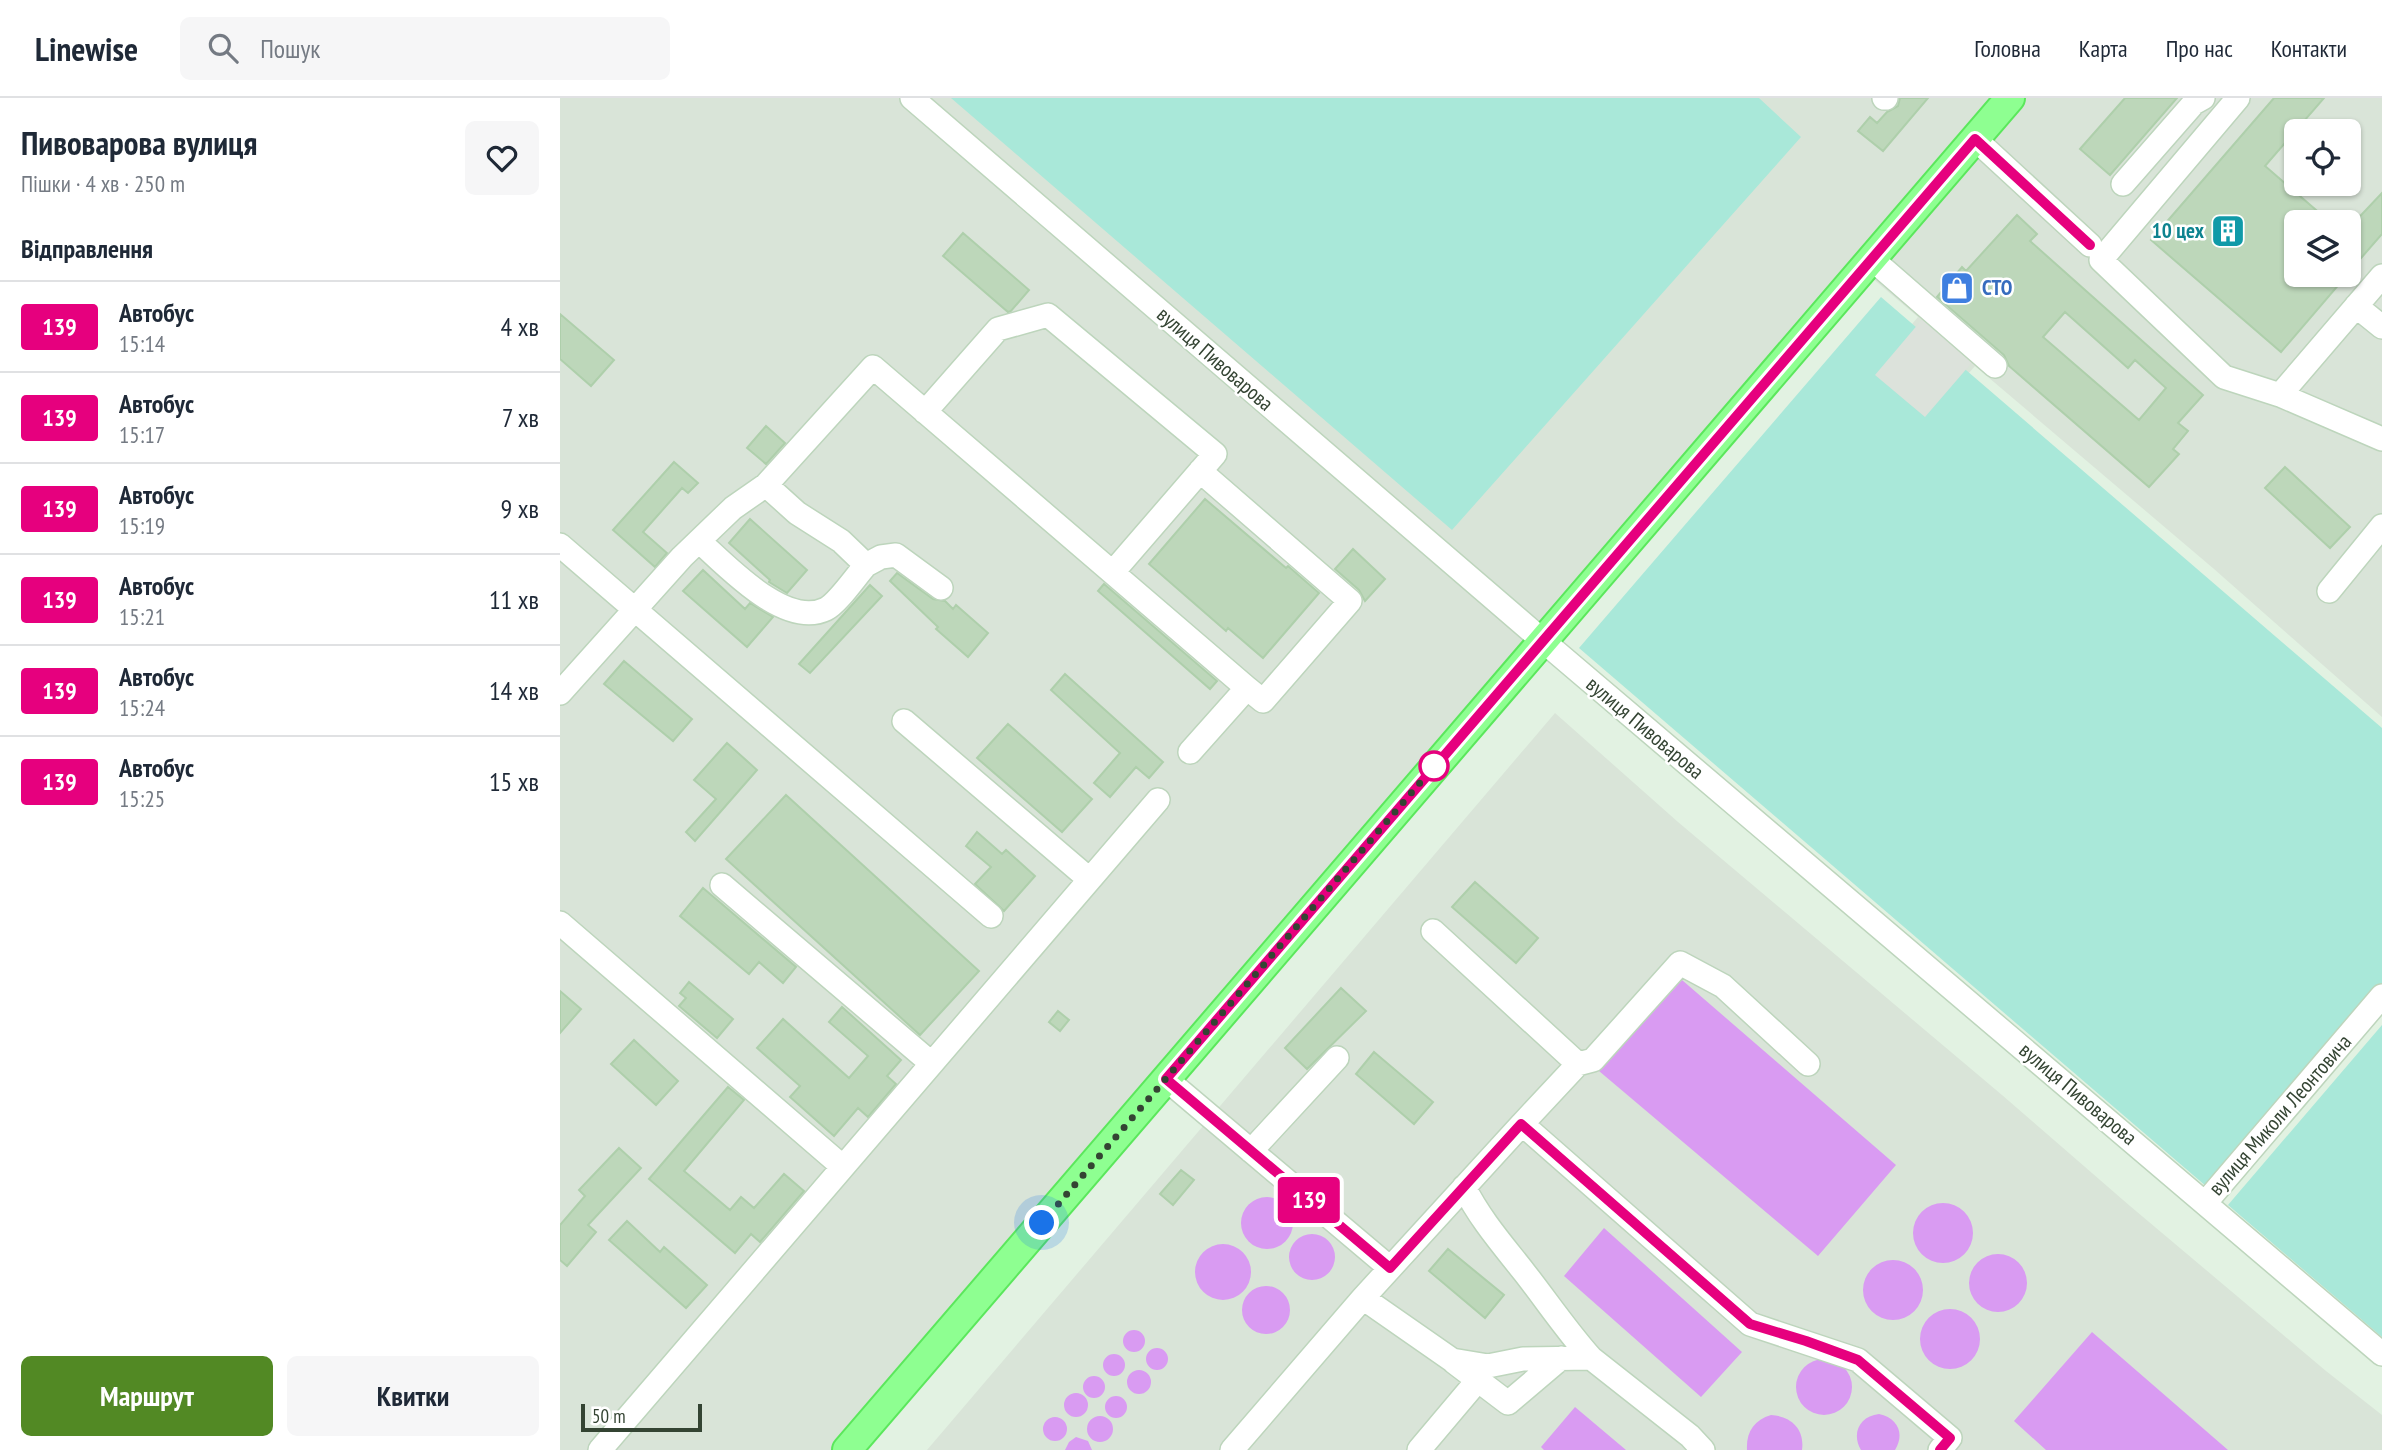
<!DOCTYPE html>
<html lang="uk">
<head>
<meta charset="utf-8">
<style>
  :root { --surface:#fff; --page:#f6f6f7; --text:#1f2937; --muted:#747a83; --line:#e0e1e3; --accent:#528924 }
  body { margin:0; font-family:"PT Sans Narrow",sans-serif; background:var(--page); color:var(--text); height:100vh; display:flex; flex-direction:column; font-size:26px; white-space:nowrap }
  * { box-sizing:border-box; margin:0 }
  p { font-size:23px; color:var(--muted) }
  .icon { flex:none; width:38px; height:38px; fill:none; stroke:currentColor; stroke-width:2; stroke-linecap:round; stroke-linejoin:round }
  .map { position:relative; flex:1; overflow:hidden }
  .panel { display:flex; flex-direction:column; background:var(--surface); width:560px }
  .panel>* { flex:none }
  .badge { padding:0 14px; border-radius:5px; font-size:24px; line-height:46px }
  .buttons { position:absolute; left:1724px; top:21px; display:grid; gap:14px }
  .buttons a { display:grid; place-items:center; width:77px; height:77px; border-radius:10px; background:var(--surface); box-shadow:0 2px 5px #0004; font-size:35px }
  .scale { position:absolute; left:21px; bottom:18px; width:121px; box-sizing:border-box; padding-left:7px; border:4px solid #344433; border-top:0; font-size:19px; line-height:24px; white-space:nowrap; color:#344433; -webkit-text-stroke:5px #fff; paint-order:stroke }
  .you { position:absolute; width:35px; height:35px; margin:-18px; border:5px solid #fff; border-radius:50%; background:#1a73e8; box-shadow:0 0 0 10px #1a73e833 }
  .map>.badge { position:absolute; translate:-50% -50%; box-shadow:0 0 0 4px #fff }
  h2 { padding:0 21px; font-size:26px; line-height:63px }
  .round { display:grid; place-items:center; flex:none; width:74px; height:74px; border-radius:10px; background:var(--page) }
  .head { display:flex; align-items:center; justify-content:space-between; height:119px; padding:0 21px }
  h1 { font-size:33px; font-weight:800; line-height:52px }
  .cta { display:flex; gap:14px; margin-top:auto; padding:14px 21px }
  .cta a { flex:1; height:80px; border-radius:10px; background:var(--accent); color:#fff; font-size:28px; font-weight:800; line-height:80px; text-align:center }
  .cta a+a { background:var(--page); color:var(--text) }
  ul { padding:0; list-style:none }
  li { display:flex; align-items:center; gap:21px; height:91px; padding:0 21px; border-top:2px solid var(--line) }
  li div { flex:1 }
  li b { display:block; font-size:26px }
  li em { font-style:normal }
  li .badge { min-width:77px; font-weight:700; text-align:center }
  header { display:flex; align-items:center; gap:42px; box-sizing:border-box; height:98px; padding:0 35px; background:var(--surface); border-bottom:2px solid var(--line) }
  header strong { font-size:33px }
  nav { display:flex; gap:38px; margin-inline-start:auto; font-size:24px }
  .search { width:490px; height:63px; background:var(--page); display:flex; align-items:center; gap:18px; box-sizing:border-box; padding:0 24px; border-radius:10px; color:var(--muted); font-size:26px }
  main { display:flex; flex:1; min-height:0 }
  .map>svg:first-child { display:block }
  .industrial { fill:#d9e4d8; fill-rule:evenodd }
  .green { fill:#a9e8d9 }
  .parking { fill:#dce2db }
  .water { fill:#d99bf2 }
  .building { fill:#bdd7ba; stroke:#aecfab; stroke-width:2; fill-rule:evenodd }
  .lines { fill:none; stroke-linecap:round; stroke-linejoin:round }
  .minor-casing { stroke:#bdd5bc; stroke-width:26 }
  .major-casing { stroke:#5be75c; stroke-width:32 }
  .minor { stroke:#fff; stroke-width:23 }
  .major { stroke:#8eff91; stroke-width:28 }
  .line-casing { stroke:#fff; stroke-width:16 }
  .line { stroke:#e6007e; stroke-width:10 }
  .walk { stroke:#344433; stroke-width:7; stroke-dasharray:0 12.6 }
  .stop-dot { fill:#fff; stroke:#e6007e; stroke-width:3.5 }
  .labels { text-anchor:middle; stroke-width:5; stroke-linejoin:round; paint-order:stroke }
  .culture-label { font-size:21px; font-weight:bold; fill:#0d838f; stroke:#fff; text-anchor:end }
  .shop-label { font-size:21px; font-weight:bold; fill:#366cbe; stroke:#fff; text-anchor:start }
  .street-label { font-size:21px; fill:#344433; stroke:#fff }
</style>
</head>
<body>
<header>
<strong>Linewise</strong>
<div class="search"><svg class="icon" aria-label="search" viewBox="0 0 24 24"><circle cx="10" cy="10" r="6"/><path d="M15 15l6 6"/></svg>Пошук</div>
<nav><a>Головна</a><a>Карта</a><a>Про нас</a><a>Контакти</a></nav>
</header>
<main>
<section class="panel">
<div class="head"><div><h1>Пивоварова вулиця</h1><p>Пішки · 4 хв · 250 m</p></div><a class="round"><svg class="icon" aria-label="heart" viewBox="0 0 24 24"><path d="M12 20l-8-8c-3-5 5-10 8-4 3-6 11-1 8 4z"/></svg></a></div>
<h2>Відправлення</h2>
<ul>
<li><span class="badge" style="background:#e6007e;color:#fff">139</span><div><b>Автобус</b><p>15:14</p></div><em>4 хв</em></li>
<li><span class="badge" style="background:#e6007e;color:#fff">139</span><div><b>Автобус</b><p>15:17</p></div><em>7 хв</em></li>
<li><span class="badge" style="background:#e6007e;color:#fff">139</span><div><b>Автобус</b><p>15:19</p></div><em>9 хв</em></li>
<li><span class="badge" style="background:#e6007e;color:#fff">139</span><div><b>Автобус</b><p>15:21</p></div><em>11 хв</em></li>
<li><span class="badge" style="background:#e6007e;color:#fff">139</span><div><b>Автобус</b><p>15:24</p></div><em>14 хв</em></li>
<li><span class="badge" style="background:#e6007e;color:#fff">139</span><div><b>Автобус</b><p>15:25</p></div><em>15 хв</em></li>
</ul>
<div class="cta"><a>Маршрут</a><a>Квитки</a></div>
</section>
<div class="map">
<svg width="1822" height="1352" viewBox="0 0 1822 1352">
  <rect width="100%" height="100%" fill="#e2f2e2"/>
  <path class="industrial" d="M0,0h1438l-1161,1352h-277z
    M1464,0h358v619l-168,-148 -239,-203 -49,57 -57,-48 49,-58 -46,-39zM1736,33h52v53h-52zM1736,124h52v53h-52z
    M995,615l123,109 324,273 128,111 196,165 56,44v35h-1455z"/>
  <path class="green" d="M391,0h808l42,39 -349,393z
    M1321,199l501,431v256l-175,203 -628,-539z
    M1822,927v312l-154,-132z"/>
  <path class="parking" d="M1365,218l50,43 -50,58 -50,-42z"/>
  <path class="water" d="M1122,882l214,185 -78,91 -219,-185z
    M681 1125a26 26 0 1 1 52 0a26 26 0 1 1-52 0Z
    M1353 1135a30 30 0 1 1 60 0a30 30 0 1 1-60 0Z
    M1044,1130l138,124 -41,45 -137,-121z
    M729 1159a23 23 0 1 1 46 0a23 23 0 1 1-46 0Z
    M635 1174a28 28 0 1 1 56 0a28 28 0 1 1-56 0Z
    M1409 1185a29 29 0 1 1 58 0a29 29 0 1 1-58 0Z
    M1303 1192a30 30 0 1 1 60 0a30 30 0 1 1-60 0Z
    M682 1212a24 24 0 1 1 48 0a24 24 0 1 1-48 0Z
    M1360 1241a30 30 0 1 1 60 0a30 30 0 1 1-60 0Z
    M563 1243a11 11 0 1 1 22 0a11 11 0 1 1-22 0Z
    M1532,1234l136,118h-182l-32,-29z
    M586 1261a11 11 0 1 1 22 0a11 11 0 1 1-22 0Z
    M543 1267a11 11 0 1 1 22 0a11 11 0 1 1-22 0Z
    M1236 1289a28 28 0 1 1 56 0a28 28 0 1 1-56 0Z
    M567 1284a12 12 0 1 1 24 0a12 12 0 1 1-24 0Z
    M523 1289a11 11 0 1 1 22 0a11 11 0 1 1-22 0Z
    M504 1307a12 12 0 1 1 24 0a12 12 0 1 1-24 0Z
    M545 1309a11 11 0 1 1 22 0a11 11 0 1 1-22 0Z
    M1015,1309l51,43h-82l-3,-3z
    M1319,1316c19,4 26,20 16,36h-34c-10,-17 -1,-34 18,-36z
    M1211,1317c20,1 34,14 31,35h-55c-1,-18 7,-30 24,-35z
    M527 1331a13 13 0 1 1 26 0a13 13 0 1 1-26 0Z
    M483 1331a12 12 0 1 1 24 0a12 12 0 1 1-24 0Z
    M516,1339l12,4 4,9h-27l4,-8z"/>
  <path class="building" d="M1340,0h28l-45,53 -25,-20 12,-14 7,6 10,-11 11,-6z
    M1565,0h52l-67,77 -30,-26z
    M1714,0h50l-59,68 65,56h-34v53h51l-66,77 -130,-112z
    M1822,95v41l-34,39v-44z
    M1457,117l20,19 -7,7 173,154 -25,28 10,8 -15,18 6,5 -30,33 -140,-121 -5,-11 -67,-58 25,-30 4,4zM1505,214l63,56 7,-8 31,28 -27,32 -96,-83z
    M403,135l66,57 -18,21 -3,1 -65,-56z
    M0,216l54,46 -23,26 -31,-27z
    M206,328l19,17 -19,21 -19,-16z
    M114,364l24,21 -10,10 -6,-5 -39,44 24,21 -12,14 -42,-37z
    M1725,369l65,60 -20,21 -65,-60z
    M645,401l81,69 2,-2 31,27 -56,65 -35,-30 -2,3 -77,-67z
    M190,421l57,51 -20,23 -18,-11 1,-2 -41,-37z
    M793,451l32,30 -20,22 -6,-11 -24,-21z
    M143,472l42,39 5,-6 23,14 -26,30 -64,-56z
    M337,475l36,26 12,2 8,8 3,-4 32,28 -20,24 -32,-28 2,-2 -48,-46z
    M544,486l113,97 -7,8 -112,-98z
    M310,487l12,11 -72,77 -11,-9z
    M64,563l68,58 -19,22 -69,-57z
    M505,576l98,88 -14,16 -13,-11 -26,30 -16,-14 26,-30 -69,-63z
    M448,626l84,75 -30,33 -85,-74z
    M167,645l30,27 -62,71 -9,-9 30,-33 -22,-19z
    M226,697l193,176 -59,64 -194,-176z
    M417,734l25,22 4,-4 29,26 -31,35 -29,-27 16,-17 -25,-21z
    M915,784l63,56 -22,25 -64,-56z
    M143,790l93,79 -13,16 -24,-21 -10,12 -69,-58z
    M129,884l44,37 -16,19 -38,-32 7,-8 -6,-5z
    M781,890l25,23 -59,58 -22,-21z
    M0,893l21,18 -21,24z
    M282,909l59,53 -14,16 9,8 -28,33 -10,-9 -24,28 -44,-39 10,-11 -43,-38 26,-29 66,59 19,-22 -39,-34z
    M498,913l11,9 -9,11 -11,-9z
    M74,942l44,41 -22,24 -45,-41z
    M814,954l59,50 -19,22 -58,-50z
    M168,989l16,13 -60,71 46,39 11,-13 13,11 30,-34 20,17 -44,51 -9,-8 -16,19 -86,-74z
    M59,1050l22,20 -53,57 8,7 -29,34 -7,-6v-35l25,-29 -6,-6z
    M621,1072l13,10 -21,25 -13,-11z
    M67,1123l33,31 4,-5 43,38 -21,23 -77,-68z
    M888,1151l56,46 -19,23 -56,-47z"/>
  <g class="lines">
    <g class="minor-casing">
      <path id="minor" d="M352,0l630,542 840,714
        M1324,0h2
        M1678,0l-137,162 123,117 56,18 102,-119
        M1415,41l115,106
        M1563,86l71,-81 9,-5
        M1312,161l123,107
        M1796,208l26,21
        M1720,297l102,44
        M365,314l73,-83 50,-14 167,139 -102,118
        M640,373l150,130 -87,100 -16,-13
        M206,387l31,28 44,28 25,24 15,-8 15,-2 45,33
        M139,443c28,25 86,88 127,68 12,-6 30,-33 40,-44
        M0,447l431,371
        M1769,493l53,-65
        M0,595l122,-136 51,-49 33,-23 107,-118 374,321 -57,64
        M344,623l185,158
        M162,787l209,178
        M0,825l283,244 -243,283
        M873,833l145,133 -56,60 228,200 108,36 92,78 -10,12
        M1018,966l15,-4 87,-97 43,23 85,78
        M606,981l224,189
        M691,1053l86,-93
        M283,1069l315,-367
        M904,1089c16,32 38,57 60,85 22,28 42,58 67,86
        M1646,1104l176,-206
        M803,1200l89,62 36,6 35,-7 68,-1 99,78 13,14
        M894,1264l54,41 53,-45
        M672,1352l131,-152 159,-174
        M859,1352l59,-70"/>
    </g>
    <g class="major-casing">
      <path id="major" d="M287,1352l1163,-1352"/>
    </g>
    <use href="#minor" class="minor"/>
    <use href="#major" class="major"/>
  </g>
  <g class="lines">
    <g class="line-casing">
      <path id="line" d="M1380,1352l10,-12 -92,-78 -52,-19 -56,-17 -229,-200 -131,144 -224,-189 809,-940 115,106"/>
    </g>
    <use href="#line" class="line"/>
    <path class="walk" d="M482,1125l395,-460 -3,3"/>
  </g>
  <defs>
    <g id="building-square" transform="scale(1.75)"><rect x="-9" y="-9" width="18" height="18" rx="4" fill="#0f9aa8" stroke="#fff"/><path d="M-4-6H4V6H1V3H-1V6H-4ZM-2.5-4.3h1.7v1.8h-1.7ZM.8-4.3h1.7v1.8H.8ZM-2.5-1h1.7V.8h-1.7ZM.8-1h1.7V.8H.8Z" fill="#fff"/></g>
    <g id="shop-square" transform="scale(1.75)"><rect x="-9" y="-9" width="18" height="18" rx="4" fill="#3f7fe0" stroke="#fff"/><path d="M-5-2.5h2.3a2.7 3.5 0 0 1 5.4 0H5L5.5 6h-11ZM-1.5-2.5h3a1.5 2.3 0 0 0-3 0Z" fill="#fff"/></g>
  </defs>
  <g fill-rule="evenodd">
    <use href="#building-square" x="1668" y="133"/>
    <use href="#shop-square" x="1397" y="190"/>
  </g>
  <circle class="stop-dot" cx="874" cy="668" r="14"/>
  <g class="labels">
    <g class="culture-label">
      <text x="1644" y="140">10 цех</text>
    </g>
    <g class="shop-label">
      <text x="1422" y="197">СТО</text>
    </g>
    <g class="street-label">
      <text transform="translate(655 261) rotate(41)" y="7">вулиця Пивоварова</text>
      <text transform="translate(1085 630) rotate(40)" y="7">вулиця Пивоварова</text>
      <text transform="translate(1518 996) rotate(40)" y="7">вулиця Пивоварова</text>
      <text transform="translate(1720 1017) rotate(-49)" y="7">вулиця Миколи Леонтовича</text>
    </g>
  </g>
</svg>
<div class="buttons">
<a><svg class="icon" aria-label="locate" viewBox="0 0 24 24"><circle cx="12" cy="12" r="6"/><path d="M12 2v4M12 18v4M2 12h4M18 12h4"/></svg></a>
<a><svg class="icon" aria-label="layers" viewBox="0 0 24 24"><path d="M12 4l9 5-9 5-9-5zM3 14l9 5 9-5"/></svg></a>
</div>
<div class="scale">50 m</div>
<div class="you" style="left:482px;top:1125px"></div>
<b class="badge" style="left:749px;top:1102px;background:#e6007e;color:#fff">139</b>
</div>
</main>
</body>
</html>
